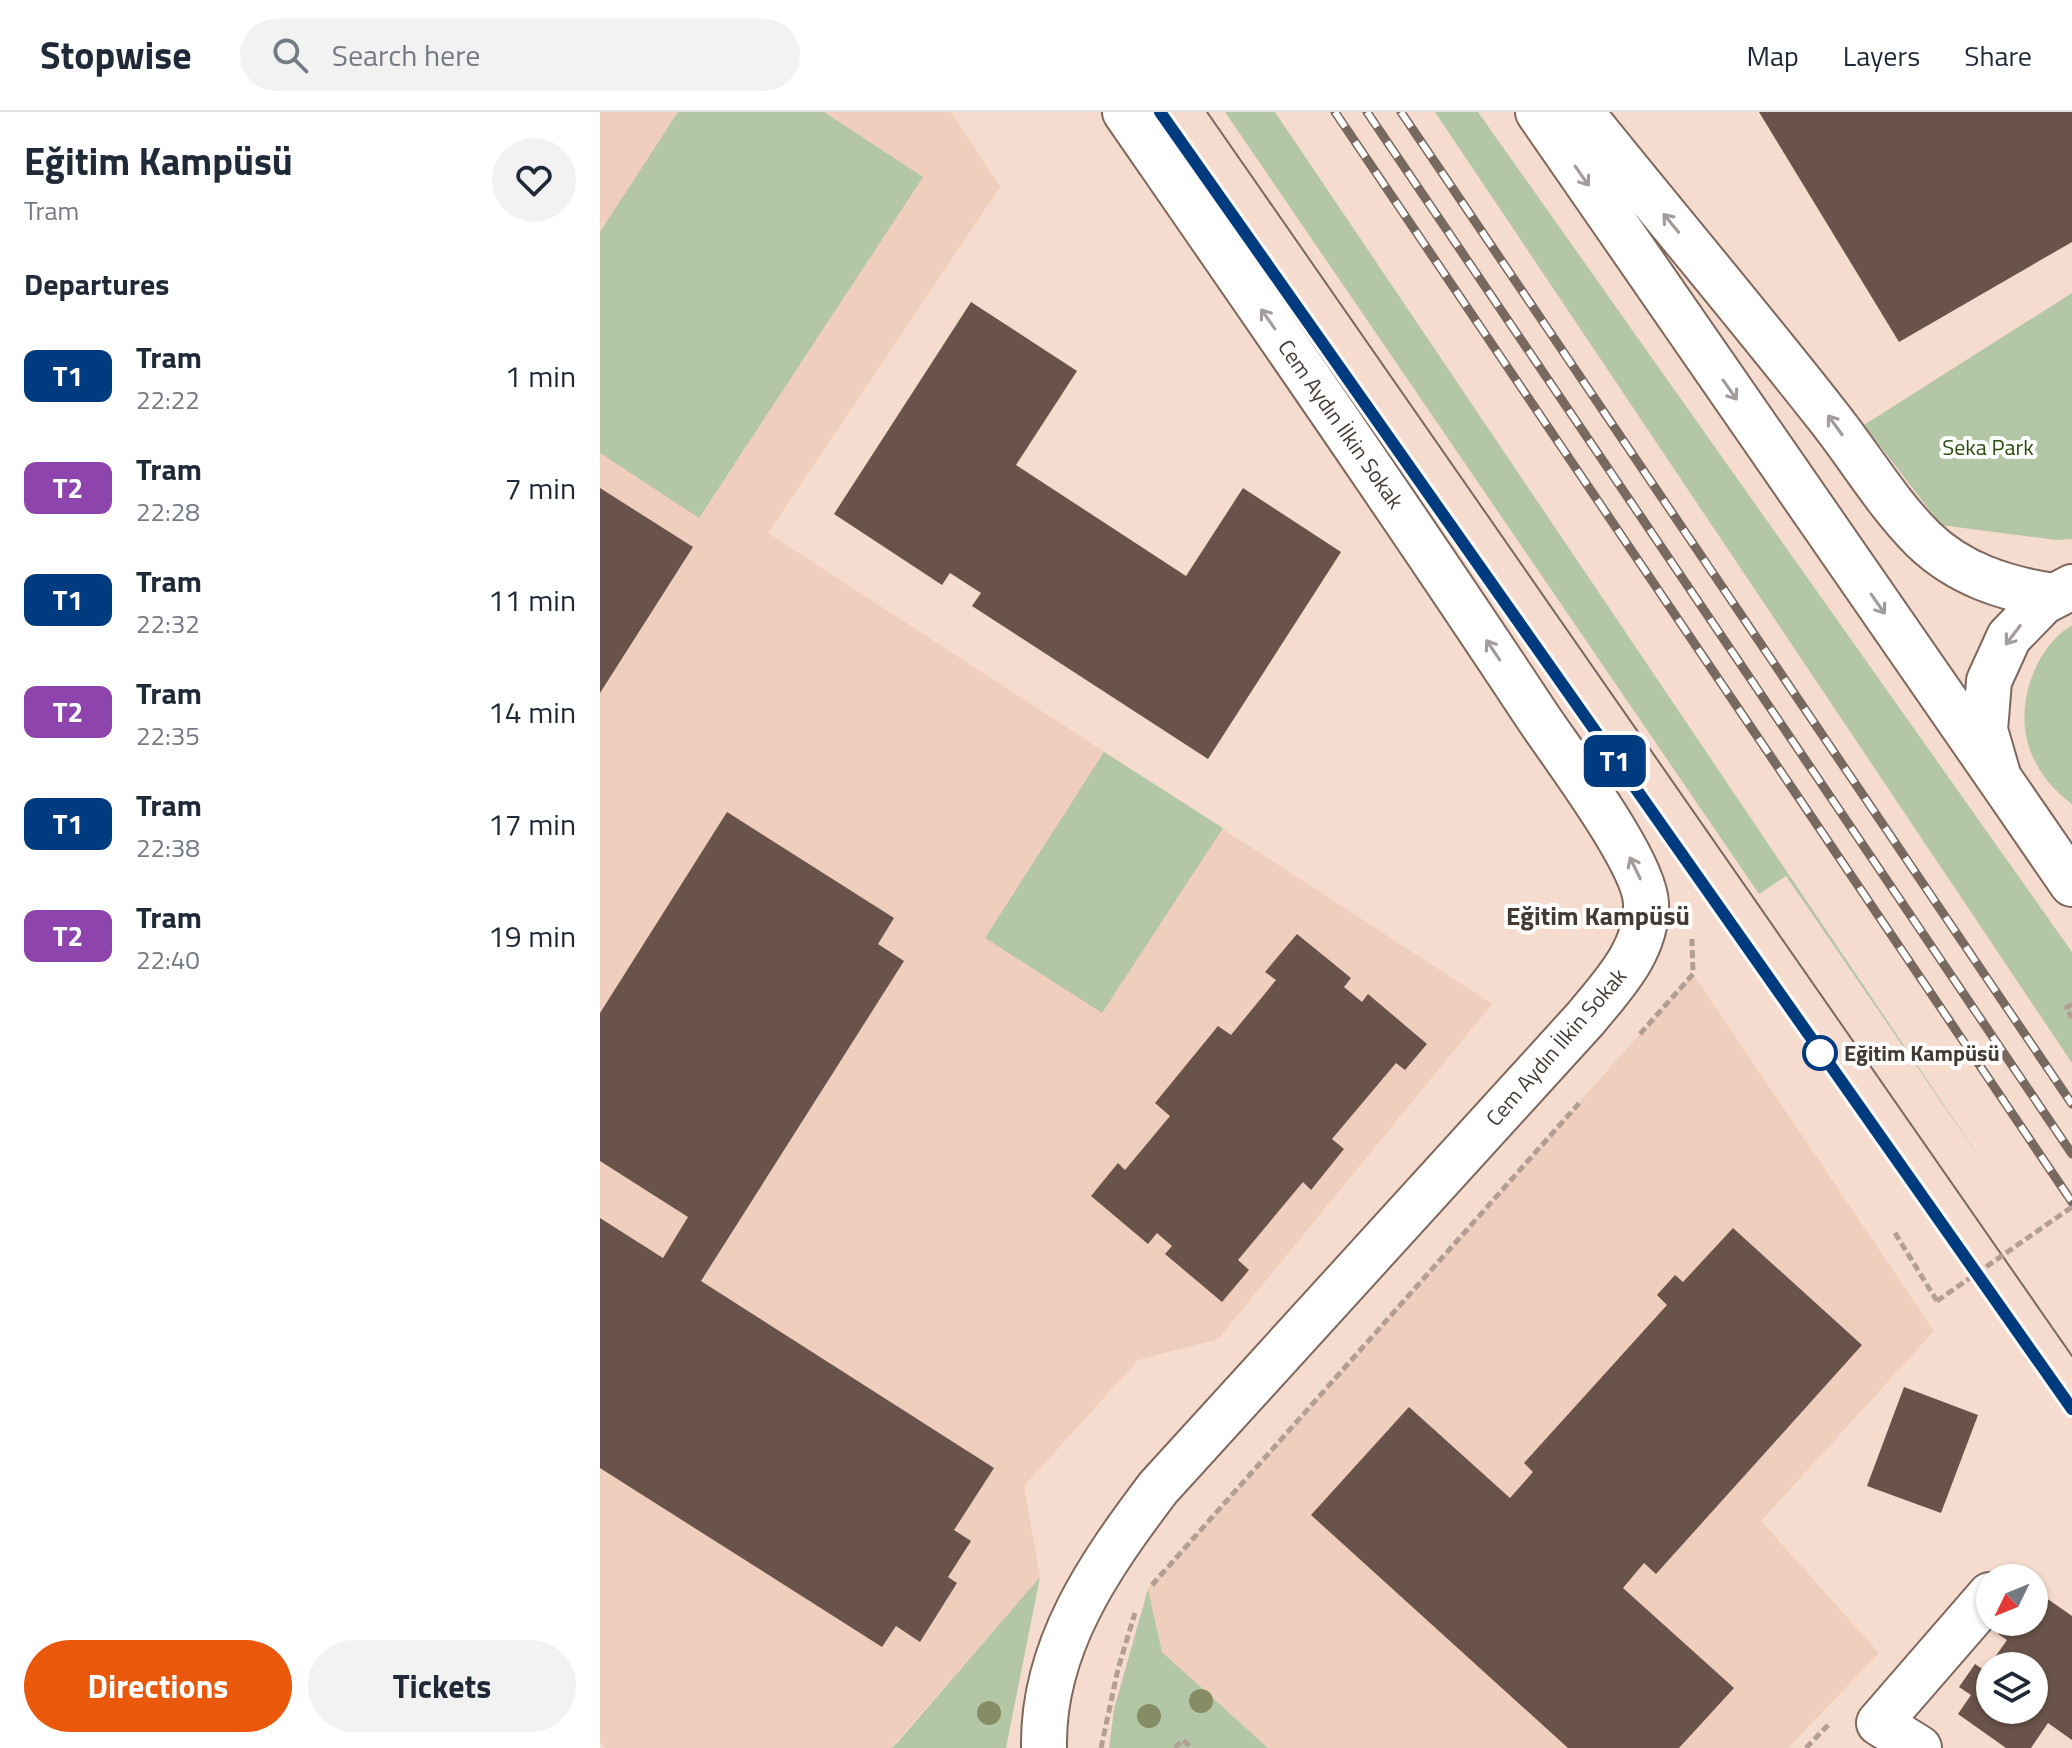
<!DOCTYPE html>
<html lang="en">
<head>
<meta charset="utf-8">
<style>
  :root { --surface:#fff; --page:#f2f2f3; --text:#1f2937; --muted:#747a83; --line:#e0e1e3; --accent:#ea580c }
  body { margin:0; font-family:"Titillium Web",sans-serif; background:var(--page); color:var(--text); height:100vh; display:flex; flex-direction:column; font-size:30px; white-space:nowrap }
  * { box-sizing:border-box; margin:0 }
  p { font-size:26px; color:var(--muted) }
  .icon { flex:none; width:44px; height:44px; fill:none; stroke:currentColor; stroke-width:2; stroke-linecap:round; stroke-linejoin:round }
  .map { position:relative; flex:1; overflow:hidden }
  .panel { display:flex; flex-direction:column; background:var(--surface); width:600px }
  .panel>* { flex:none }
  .badge { padding:0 16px; border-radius:12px; font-size:28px; line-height:52px }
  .needle { width:52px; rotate:227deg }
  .buttons { position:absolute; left:1376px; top:1452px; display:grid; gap:16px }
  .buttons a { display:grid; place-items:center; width:72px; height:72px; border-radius:50%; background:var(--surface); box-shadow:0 2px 6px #0004; font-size:40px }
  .map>.badge { position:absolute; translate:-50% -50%; box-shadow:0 0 0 4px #fff }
  h2 { padding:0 24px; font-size:30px; line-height:72px }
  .round { display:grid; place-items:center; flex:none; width:84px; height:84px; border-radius:42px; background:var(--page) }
  .head { display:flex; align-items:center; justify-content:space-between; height:136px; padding:0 24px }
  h1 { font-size:38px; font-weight:700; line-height:60px }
  .action { display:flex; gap:16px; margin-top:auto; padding:16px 24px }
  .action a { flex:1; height:92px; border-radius:48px; background:var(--accent); color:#fff; font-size:32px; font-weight:700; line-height:92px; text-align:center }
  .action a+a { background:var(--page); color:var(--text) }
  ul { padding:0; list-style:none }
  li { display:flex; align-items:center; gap:24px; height:112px; padding:0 24px }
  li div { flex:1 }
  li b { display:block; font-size:30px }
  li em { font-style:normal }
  li .badge { min-width:88px; font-weight:700; text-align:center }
  header { display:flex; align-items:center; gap:48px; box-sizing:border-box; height:112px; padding:0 40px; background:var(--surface); border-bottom:2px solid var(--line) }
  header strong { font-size:38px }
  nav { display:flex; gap:44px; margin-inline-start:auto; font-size:28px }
  .search { width:560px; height:72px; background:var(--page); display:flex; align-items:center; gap:20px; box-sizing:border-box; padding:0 28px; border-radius:44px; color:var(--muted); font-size:30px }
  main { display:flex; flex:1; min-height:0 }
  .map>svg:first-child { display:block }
  .built { fill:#efcebd }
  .green { fill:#b3c7a7 }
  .building { fill:#6a534a; fill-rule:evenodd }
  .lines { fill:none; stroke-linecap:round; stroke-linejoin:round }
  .minor-casing { stroke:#7e675c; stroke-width:48 }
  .secondary-casing { stroke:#7e675c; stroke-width:48 }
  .path { stroke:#b29e93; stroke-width:5; stroke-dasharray:8 4; stroke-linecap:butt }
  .minor { stroke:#fff; stroke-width:44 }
  .secondary { stroke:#fff; stroke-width:44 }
  .tram { stroke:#776860; stroke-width:2 }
  .rail-casing { stroke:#776860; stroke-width:9 }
  .rail { stroke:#fff; stroke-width:6; stroke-dasharray:18; stroke-linecap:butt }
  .path-bridge { stroke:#b29e93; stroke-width:5; stroke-dasharray:8 4; stroke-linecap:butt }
  .tree { fill:#868d64 }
  .oneway { stroke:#a29c9a }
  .line-casing { stroke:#fff; stroke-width:18 }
  .line { stroke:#003b80; stroke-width:12 }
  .stop-dot { fill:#fff; stroke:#003b80; stroke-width:4 }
  .labels { text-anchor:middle; stroke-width:8; stroke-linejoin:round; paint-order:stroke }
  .street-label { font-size:22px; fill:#443a34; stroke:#fff }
  .park-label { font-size:22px; fill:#2a4d0e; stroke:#fff }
  .stop-label { font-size:22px; font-weight:bold; fill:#443a34; stroke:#fff; text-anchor:start }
  .quarter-label { font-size:26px; font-weight:bold; fill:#443a34; stroke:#fff }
</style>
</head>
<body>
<header>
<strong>Stopwise</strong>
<div class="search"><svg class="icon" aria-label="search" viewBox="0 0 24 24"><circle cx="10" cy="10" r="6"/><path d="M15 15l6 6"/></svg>Search here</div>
<nav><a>Map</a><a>Layers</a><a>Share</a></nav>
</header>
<main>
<section class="panel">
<div class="head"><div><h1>Eğitim Kampüsü</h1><p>Tram</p></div><a class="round"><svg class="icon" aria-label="heart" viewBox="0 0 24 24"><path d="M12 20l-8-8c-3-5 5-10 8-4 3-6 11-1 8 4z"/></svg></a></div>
<h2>Departures</h2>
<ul>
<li><span class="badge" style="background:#003b80;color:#fff">T1</span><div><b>Tram</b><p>22:22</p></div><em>1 min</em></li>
<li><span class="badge" style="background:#8e44ad;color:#fff">T2</span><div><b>Tram</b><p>22:28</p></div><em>7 min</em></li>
<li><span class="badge" style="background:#003b80;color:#fff">T1</span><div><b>Tram</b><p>22:32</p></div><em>11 min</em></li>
<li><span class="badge" style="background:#8e44ad;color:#fff">T2</span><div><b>Tram</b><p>22:35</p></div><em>14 min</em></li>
<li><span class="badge" style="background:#003b80;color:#fff">T1</span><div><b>Tram</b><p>22:38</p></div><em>17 min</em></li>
<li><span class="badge" style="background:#8e44ad;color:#fff">T2</span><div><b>Tram</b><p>22:40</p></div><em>19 min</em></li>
</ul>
<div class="action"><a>Directions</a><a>Tickets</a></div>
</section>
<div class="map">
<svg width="1472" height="1636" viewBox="0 0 1472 1636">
  <rect width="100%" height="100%" fill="#f6dcce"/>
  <path class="built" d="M0,0h351l49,75 -232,346 724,471 -274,335 -80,21 -114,126 16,91 -149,171h-284l-7,-5z
    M1093,862l241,357 -173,190 118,132 -91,95h-520l-106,-96 -14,-63z"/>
  <path class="green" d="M78,0h146l99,65 -224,341 -99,-65v-221z
    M625,0h50l715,1061 -204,-297 -27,18z
    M835,0h43l594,840v111z
    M1472,181v246l-16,1 -115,-15 -77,-100z
    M1472,513v179c-46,-34 -60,-84 -36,-137 7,-16 21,-33 36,-42z
    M504,640l119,76 -121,185 -117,-75z
    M440,1465l-34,171h-115l6,-5z
    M548,1477l14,63 106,96h-159l5,-39z"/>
  <path class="building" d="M1159,0h313v130l-173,100z
    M371,190l106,69 -61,94 170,111 57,-88 98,64 -133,207 -236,-153 9,-13 -31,-20 -8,12 -108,-71z
    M0,376l93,59 -93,146z
    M127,700l167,106 -16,26 26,17 -203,320 293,187 -40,62 17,11 -23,36 9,6 -37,59 -24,-16 -14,21 -282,-179v-250l63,40 25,-41 -88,-56v-148z
    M697,822l54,44 -7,9 18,15 6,-8 59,50 -22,26 -9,-7 -64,76 12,10 -33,41 -8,-8 -65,78 11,10 -27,32 -57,-48 7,-8 -15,-13 -9,11 -57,-48 27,-33 7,7 45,-54 -15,-13 63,-77 13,9 45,-55 -11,-8z
    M1133,1116l129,117 -206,229 -12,-11 -21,25 111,100 -55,60h-111l-257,-233 98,-108 101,91 23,-26 -9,-9 143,-158 -10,-10 18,-20 8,7z
    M1304,1275l74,28 -37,98 -74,-27z
    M1439,1481l33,23v124l-24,-17 -17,25h-25l-48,-34 13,-19 -12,-8 16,-23 10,7 22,-31 -9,-6 8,-12h28v-21zM1390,1554h44v44h-44z"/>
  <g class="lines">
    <g class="minor-casing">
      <path id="minor" d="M444,1636c-2,-101 56,-183 114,-260l428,-470c27,-33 62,-69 60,-115 -2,-42 -83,-148 -109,-187 -134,-203 -273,-403 -412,-604
        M1319,1636l-40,-25 111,-128"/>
    </g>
    <g class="secondary-casing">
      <path id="secondary" d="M938,0l461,666
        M981,0c81,101 165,200 245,302 33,41 60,88 97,125 36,35 82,50 131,57
        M1472,475l-29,15 -34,35 -20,44 -4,49 14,48 73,106"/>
    </g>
    <path class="path" d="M1472,892l-6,4 6,10
      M1040,922l53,-60 -1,-35
      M1295,1121l42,68
      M552,1473l429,-484
      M501,1636l17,-79 17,-56
      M575,1636l8,-8 9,8
      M1206,1636l24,-25"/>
    <use href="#minor" class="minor"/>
    <use href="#secondary" class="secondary"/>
    <path class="tram" d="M560,0l912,1297
      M607,0l865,1244"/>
    <g class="rail-casing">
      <path id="rail" d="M735,0l737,1090
        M767,0l705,1042
        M801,0l671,992"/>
    </g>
    <use href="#rail" class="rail"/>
    <path class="path-bridge" d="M1337,1189l135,-94"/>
  </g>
  <g class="tree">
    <circle cx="601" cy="1589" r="12"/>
    <circle cx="389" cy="1601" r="12"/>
    <circle cx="549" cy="1604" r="12"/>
  </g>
  <defs><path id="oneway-shaft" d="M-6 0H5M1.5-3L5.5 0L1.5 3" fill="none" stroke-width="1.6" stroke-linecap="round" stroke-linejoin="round" transform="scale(2)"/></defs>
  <g class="oneway">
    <use href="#oneway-shaft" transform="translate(982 64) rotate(55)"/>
    <use href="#oneway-shaft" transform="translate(1071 111) rotate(-129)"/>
    <use href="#oneway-shaft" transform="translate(668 207) rotate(-125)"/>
    <use href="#oneway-shaft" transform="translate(1130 278) rotate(55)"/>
    <use href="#oneway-shaft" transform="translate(1235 313) rotate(-126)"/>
    <use href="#oneway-shaft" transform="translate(1278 492) rotate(55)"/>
    <use href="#oneway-shaft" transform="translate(1413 523) rotate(127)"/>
    <use href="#oneway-shaft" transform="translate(893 538) rotate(-124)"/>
    <use href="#oneway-shaft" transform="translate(1035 756) rotate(-116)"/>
  </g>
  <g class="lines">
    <g class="line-casing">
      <path id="line" d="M560,0l912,1297"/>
    </g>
    <use href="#line" class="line"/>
  </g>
  <circle class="stop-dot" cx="1220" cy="941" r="16"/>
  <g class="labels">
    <g class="street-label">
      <text transform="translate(741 312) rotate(55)" y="8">Cem Aydın İlkin Sokak</text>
      <text transform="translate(956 935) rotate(-49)" y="8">Cem Aydın İlkin Sokak</text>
    </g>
    <g class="park-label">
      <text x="1388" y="343">Seka Park</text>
    </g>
    <g class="stop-label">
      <text x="1244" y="949">Eğitim Kampüsü</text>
    </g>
    <g class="quarter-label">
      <text x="998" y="813">Eğitim Kampüsü</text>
    </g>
  </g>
</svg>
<div class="buttons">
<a><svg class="needle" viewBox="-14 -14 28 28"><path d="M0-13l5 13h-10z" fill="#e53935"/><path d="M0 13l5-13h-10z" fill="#747a83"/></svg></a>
<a><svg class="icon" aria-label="layers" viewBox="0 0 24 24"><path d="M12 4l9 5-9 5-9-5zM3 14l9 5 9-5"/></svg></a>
</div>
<b class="badge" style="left:1015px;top:649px;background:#003b80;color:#fff">T1</b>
</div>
</main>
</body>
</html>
